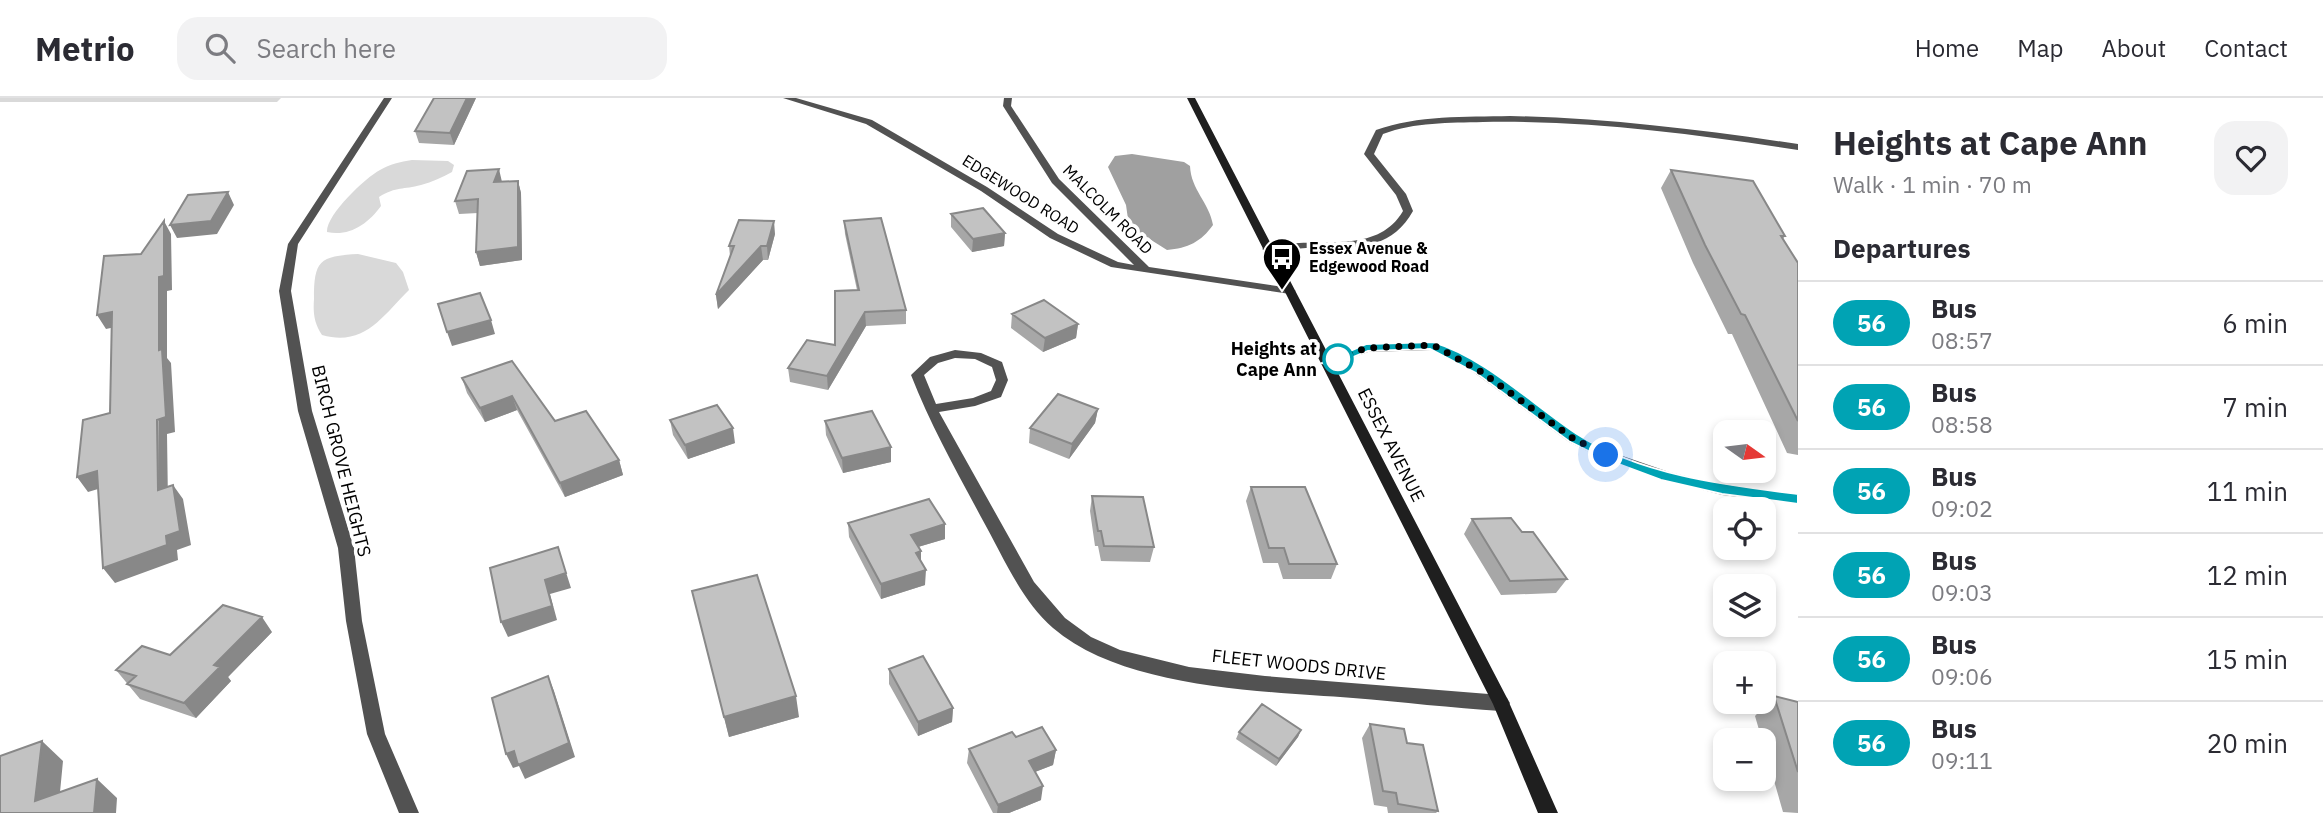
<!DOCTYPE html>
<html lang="en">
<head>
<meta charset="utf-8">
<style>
  :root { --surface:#fff; --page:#f2f2f3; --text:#2b2b33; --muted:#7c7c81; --line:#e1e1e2 }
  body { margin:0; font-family:"IBM Plex Sans",sans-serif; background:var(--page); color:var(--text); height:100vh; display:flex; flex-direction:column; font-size:26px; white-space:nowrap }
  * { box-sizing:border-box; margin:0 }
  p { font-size:23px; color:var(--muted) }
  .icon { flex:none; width:38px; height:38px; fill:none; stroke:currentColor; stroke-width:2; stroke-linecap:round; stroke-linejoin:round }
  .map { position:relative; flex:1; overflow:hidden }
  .side { display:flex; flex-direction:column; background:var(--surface); width:525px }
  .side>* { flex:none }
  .badge { padding:0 14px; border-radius:23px; font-size:24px; line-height:46px }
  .needle { width:46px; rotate:104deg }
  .fabs { position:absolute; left:1713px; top:322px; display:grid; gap:14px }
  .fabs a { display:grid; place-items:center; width:63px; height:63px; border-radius:14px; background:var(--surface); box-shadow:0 4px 10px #0003; font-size:35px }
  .you { position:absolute; width:35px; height:35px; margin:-18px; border:5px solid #fff; border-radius:50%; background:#1a73e8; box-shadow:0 0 0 10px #1a73e833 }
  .map>.badge { position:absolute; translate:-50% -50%; box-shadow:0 0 0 4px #fff }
  h2 { padding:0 35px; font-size:26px; line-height:63px }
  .round { display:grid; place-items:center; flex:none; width:74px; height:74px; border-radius:21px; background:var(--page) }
  .head { display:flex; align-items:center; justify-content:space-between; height:119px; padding:0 35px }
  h1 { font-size:33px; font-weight:700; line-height:52px }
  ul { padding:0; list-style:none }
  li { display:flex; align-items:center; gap:21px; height:84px; padding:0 35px; border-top:2px solid var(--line) }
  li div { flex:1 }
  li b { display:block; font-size:26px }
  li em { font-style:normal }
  li .badge { min-width:77px; font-weight:700; text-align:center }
  header { display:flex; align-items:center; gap:42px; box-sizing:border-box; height:98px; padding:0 35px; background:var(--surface); border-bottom:2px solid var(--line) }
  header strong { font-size:33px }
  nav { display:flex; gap:38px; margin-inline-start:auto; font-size:24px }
  .search { width:490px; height:63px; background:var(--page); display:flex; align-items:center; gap:18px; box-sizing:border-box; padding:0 24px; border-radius:21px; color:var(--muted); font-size:26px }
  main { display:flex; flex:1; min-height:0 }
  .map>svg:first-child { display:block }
  .green { fill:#d9d9d9 }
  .water { fill:#a0a0a0 }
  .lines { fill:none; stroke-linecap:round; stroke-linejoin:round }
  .street { fill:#525252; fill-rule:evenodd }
  .secondary { fill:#1f1f1f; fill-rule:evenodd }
  .wall { fill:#a7a7a7 }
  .shaded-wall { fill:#888 }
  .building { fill:#c2c2c2; stroke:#888; stroke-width:2 }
  .line { fill:#00a3b4; stroke:#fff; stroke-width:2 }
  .walk { stroke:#000; stroke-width:7; stroke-dasharray:0 12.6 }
  .stop-dot { fill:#fff; stroke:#00a3b4; stroke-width:3.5 }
  .labels { text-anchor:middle; stroke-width:7; stroke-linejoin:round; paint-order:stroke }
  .far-street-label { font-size:16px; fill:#000; stroke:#fff }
  .far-poi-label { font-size:16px; font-weight:bold; fill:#000; stroke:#fff; text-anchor:start }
  .stop-label { font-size:18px; font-weight:bold; fill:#000; stroke:#fff; text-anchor:end }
  .street-label { font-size:18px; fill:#000; stroke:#fff }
</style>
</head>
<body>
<header>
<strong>Metrio</strong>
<div class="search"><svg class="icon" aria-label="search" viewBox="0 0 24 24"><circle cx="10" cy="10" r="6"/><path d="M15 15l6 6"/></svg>Search here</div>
<nav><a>Home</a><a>Map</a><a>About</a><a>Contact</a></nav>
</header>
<main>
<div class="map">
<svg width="1798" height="715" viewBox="0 0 1798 715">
  <rect width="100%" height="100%" fill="#fff"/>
  <path class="green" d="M0,0h281l-4,4h-277z
    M412,62l36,1 6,4 -2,7c-9,5 -20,10 -31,13 -18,5 -24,1 -42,12l2,9c-13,18 -32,31 -54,26 -1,-17 38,-54 53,-62 10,-6 20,-8 32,-10z
    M358,156l38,9 7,9 6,18c-27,27 -45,57 -87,45 -8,-12 -9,-22 -8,-36 0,-38 5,-43 44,-45z"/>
  <path class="water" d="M1132,56l52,8 6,4c1,24 19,36 23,59 -12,17 -25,23 -46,25l-38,-24 -3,-21 -18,-38 7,-11z"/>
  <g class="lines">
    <path class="street" d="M384,0h8l-94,146 -7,47 21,120 42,137 8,73 23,113 34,79h-20l-32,-79 -21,-113 -8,-73 -40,-137 -19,-120 9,-47z
      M783,0h13l76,22 115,67 71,47 60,28 16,3 -82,-82 -49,-77 1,-8h8l-1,8 48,73 90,88 141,21 6,3 -6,3 -179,-27 -61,-29 -69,-47 -115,-67z
      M1510,18c97,2 192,14 288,28v6c-104,-16 -209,-30 -315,-28 -34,1 -68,0 -100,12l-9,20 32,40 7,17c-24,43 -65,36 -107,37 -13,1 -26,3 -39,4l-5,-3c7,-5 17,-4 26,-5 40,-5 91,8 115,-33l-7,-16 -32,-41 12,-24c42,-15 89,-13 134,-14z
      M1433,244l24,9 122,85 32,16 58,20 53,13 76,9v10l-76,-9 -61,-16 -60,-21 -32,-16 -93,-68 -27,-17 -18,-7 -63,2 -40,15 -6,-4 44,-19z
      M955,252l26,3 21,9 6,18 -7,17 -26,9 -36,6 95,170 31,36 26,19 29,13 69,17 76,9 236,19 6,3 3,5 -3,5 -6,3c-49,-3 -99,-9 -148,-13 -90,-7 -229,-9 -300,-70 -33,-29 -51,-74 -72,-111 -25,-47 -51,-93 -70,-142l19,-18zM955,260l20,1 17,8 4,13 -5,11 -18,7 -37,6 -12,-29 14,-12z"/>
    <path class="secondary" d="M1187,0h8l312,600 51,115h-20l-45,-109z"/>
  </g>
  <path class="wall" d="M476,0l-22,47 -35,-2 -4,-12z
    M1671,72l114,66 -2,3 15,24v192l-11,-2 -55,-119h-4l-35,-71 -32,-75z
    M518,83l3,12 1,67 -42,6 -4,-14 2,-39 -19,1 -4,-13 47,-19z
    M951,116l54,19 -1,13 -32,6 -21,-25z
    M844,123l62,89v14l-40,2 -38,64 -38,-8 -2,-14 47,-23 22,-55 -12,-56z
    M775,136l-7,26h-5l-45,49 -2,-14 14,-39 -1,-10z
    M1012,216l66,10 -2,14 -33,14 -32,-24z
    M512,263l43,60 64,39 4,15 -58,22 -48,-87 -32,12 -18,-29 -5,-15z
    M1098,311l-3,14 -26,36 -40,-16 1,-15z
    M670,322l65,23 -47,16 -15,-24z
    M825,323l66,26v15l-48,11 -17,-38z
    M1251,389l86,77 -6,15h-48l-5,-16h-15l-17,-62z
    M1092,398l62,51 -4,15 -49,-1 -3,-15h-3l-5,-35z
    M1472,421l50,13 45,47 -11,14 -55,2 -37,-61z
    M848,425l97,1v15l-27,8 3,4v11l4,23 -44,14 -32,-62z
    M692,493l107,126 -70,20z
    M272,534l-44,45 3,4 -35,37 -56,-19 -24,-29 54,-15z
    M889,571l64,39 -1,14 -34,14 -29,-52z
    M1774,598l24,6v111l-15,-1 -19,-66v-6h-2l-7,-24z
    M1370,626l37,19 31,68 -2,2h-48l-1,-6 -13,-2 -12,-67z
    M1301,632l-3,7 -22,29 -40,-27 3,-7z
    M1016,639l40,13 -3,15 -18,7 6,28 -32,13h-16l-26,-50 2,-14z"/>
  <path class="shaded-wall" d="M467,0h9l-22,47 -4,-12z
    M499,71l3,13h-8z
    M518,83l3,12 1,67 -42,6 -4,-14z
    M228,94l6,13 -17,29 -40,4 -7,-13z
    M164,123l7,13 1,56 -5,1v67l4,5 4,69 -8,2 1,70 -10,-14 1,-213z
    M774,123l1,13 -7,26 -1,-14z
    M1005,135l-1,13 -32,6 1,-13z
    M761,148l2,14 -45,49 -2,-14z
    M112,214l8,14 -14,3 -9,-14z
    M865,214l1,14 -38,64 -1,-14z
    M491,222l4,14 -43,12 -5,-14z
    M1078,226l-2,14 -33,14 2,-14z
    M512,298l5,14 -32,12 -5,-14z
    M1098,311l-3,14 -26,36 3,-15z
    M733,330l2,15 -47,16 -3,-14z
    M891,349v15l-48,11 -1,-15z
    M619,362l4,15 -58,22 -5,-14z
    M97,373l11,15 -20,6 -11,-15z
    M173,387l10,14 8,46 -14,5 1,10 -63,23 -12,-15 63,-32z
    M945,426v15l-34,10v-14z
    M558,449l13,41 -21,6 7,26 -49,17 -7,-15 44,-42z
    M921,453v15l-5,-13z
    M926,472l-1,15 -44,14v-15z
    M262,519l10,15 -44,45 3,4 -35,37 -12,-15 30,-38z
    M548,578l6,15 21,66 -50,22 -6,-13 -6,2 -7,-14z
    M796,598l3,21 -70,20 -5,-20z
    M953,610l-1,14 -34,14v-14z
    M1301,632l-3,7 -22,29 3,-7z
    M42,643l21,20 -5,52 -23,-12z
    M1056,652l-3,15 -26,10 2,-14z
    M97,681l20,19 -1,15h-22z
    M1043,688l-2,14 -32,13h-12l1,-8z"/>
  <path class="building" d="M434,0h33l-17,35 -35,-2z
    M499,71l-5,13 24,-1v66l-42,5 2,-53 -23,2 12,-30z
    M1671,72l82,11 32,55h-4l17,27v158l-53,-106 -4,-1 -36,-69z
    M228,94l-17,29 -41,4 18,-30z
    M983,110l22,25 -32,6 -22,-25z
    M881,120l25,92 -41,2 -38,64 -39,-8 19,-28 28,5v-54l24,-1 -15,-69z
    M739,122l35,1 -7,25h-6l-45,49 18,-49h-5z
    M164,123v55l-5,1v73l3,-1 4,68 -9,3 1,70 15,-5 7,46 -14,5 1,9 -64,23 -6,-97 -20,6 6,-57 27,-7 2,-101 -15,3 7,-59 37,-2z
    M480,195l11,27 -44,12 -9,-28z
    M1044,202l34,24 -33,14 -33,-24z
    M512,263l43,60 31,-10 33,49 -59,23 -48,-87 -32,12 -18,-30z
    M1058,296l40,15 -26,35 -42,-16z
    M717,307l16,23 -48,17 -15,-25z
    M872,313l19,36 -49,11 -17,-37z
    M1251,389h54l32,77h-48l-5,-16h-15z
    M1092,398l51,1 11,50 -50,-1 -3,-15h-3z
    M929,401l16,25 -34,11 10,16 -5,2 10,17 -45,14 -33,-61z
    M1511,420l11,14h11l34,47 -57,2 -38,-62z
    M558,449l8,26 -21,7 7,26 -51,16 -11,-54z
    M757,477l39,121 -72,21 -32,-126z
    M223,507l39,12 -48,48 6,2 -36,36 -57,-19 9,-8 -20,-6 26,-24 28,9z
    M923,558l30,52 -35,14 -29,-53z
    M548,578l21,67 -51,22 -4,-14 -8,3 -14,-56z
    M1774,598l24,6v70z
    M1262,606l39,26 -22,29 -40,-27z
    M1370,626l34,5 3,14 16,2 15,66 -40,-7 -2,-11 -13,-2z
    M1042,629l14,23 -27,11 14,25 -45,19 -29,-56 43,-17 4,5z
    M42,643l-7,60 62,-22 -3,34h-94v-57z"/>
  <path class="line" d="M1433,244c51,15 99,62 144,92 63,41 148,51 221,60v10l-76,-10 -61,-14 -59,-22 -32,-16 -94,-69 -46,-24 -62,2 -36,15 -10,-3 44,-19z"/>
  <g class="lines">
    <path class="walk" d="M1338,261l28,-11 67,-3 47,26 94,68 32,16"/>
  </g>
  <defs>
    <g id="bus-pin" transform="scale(2.0125)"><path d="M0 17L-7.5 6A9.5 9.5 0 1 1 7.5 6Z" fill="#000" stroke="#fff"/><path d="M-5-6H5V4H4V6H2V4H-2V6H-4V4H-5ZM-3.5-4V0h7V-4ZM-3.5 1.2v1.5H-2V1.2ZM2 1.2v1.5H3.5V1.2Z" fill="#fff"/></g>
  </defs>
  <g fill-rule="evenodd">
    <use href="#bus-pin" x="1282" y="159"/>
  </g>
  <circle class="stop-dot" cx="1338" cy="261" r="14"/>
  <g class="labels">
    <g class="far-street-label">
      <text transform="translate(1021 96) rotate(32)" y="6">EDGEWOOD ROAD</text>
      <text transform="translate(1108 111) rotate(45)" y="6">MALCOLM ROAD</text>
    </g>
    <g class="far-poi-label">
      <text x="1309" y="156">Essex Avenue &amp;<tspan x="1309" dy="18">Edgewood Road</tspan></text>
    </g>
    <g class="stop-label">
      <text x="1317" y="257">Heights at<tspan x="1317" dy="21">Cape Ann</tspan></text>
    </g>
    <g class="street-label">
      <text transform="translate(1391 347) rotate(63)" y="6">ESSEX AVENUE</text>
      <text transform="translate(341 363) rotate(76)" y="6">BIRCH GROVE HEIGHTS</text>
      <text transform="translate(1299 567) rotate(6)" y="6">FLEET WOODS DRIVE</text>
    </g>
  </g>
</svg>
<div class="fabs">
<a><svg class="needle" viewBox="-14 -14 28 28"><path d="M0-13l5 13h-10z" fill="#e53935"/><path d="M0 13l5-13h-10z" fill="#7c7c81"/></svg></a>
<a><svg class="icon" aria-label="locate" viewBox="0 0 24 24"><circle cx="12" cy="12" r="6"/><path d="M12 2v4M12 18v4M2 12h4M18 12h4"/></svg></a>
<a><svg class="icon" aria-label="layers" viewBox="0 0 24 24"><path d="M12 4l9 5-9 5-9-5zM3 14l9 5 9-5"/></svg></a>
<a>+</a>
<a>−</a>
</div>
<div class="you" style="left:1606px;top:357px"></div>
</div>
<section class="side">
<div class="head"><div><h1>Heights at Cape Ann</h1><p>Walk · 1 min · 70 m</p></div><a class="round"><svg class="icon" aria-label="heart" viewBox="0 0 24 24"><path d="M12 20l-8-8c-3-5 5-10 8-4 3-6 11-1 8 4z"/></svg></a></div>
<h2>Departures</h2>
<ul>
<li><span class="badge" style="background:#00a3b4;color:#fff">56</span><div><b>Bus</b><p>08:57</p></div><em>6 min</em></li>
<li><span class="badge" style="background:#00a3b4;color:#fff">56</span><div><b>Bus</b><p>08:58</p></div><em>7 min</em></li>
<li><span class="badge" style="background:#00a3b4;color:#fff">56</span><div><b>Bus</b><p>09:02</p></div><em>11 min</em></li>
<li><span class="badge" style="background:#00a3b4;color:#fff">56</span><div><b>Bus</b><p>09:03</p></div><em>12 min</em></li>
<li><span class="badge" style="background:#00a3b4;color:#fff">56</span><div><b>Bus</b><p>09:06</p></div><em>15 min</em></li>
<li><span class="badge" style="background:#00a3b4;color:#fff">56</span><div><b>Bus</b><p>09:11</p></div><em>20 min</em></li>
</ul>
</section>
</main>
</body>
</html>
